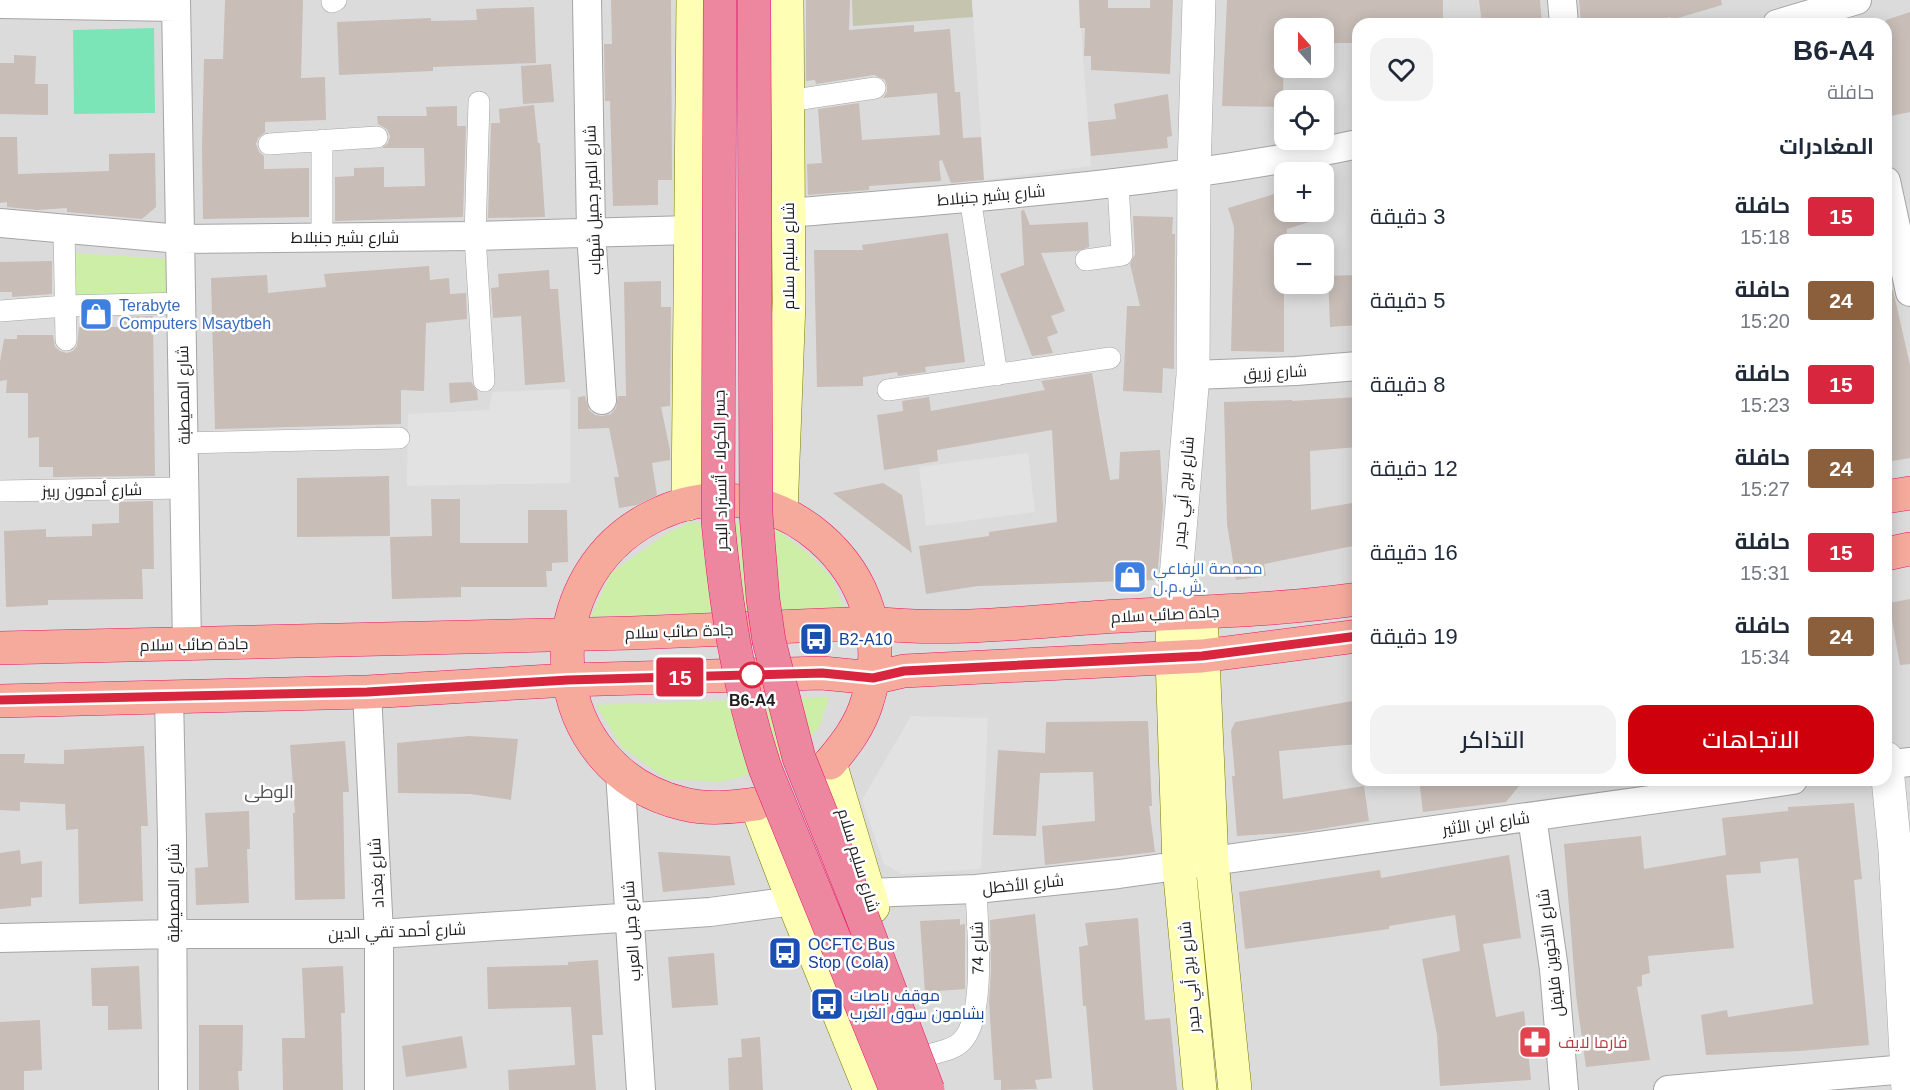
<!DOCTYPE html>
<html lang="ar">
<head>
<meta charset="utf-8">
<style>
  :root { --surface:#fff; --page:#f2f2f3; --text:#1f2937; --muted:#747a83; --accent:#cd000b }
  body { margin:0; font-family:Helvetica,Cairo,sans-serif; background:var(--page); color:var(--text); direction:rtl; height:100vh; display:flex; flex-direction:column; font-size:22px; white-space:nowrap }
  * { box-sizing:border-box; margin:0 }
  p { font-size:20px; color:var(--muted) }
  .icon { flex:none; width:33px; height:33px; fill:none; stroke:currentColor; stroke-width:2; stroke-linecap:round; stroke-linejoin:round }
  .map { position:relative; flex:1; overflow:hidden; direction:ltr }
  .sheet { position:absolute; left:1352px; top:18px; width:540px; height:768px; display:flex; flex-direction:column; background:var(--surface); border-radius:18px; box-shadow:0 3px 15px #0003; direction:rtl }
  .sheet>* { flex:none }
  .badge { padding:0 12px; border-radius:4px; font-size:21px; line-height:39px }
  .needle { width:39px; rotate:339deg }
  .controls { position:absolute; left:1274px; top:18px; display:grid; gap:12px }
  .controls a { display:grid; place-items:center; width:60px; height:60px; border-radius:12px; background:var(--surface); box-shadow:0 3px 15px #0003; font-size:30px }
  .map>.badge { position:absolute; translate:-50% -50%; box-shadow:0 0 0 3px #fff }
  h2 { padding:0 18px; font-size:22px; line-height:54px }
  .round { display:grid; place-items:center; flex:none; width:63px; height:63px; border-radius:18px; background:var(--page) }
  .headline { display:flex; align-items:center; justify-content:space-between; height:102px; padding:0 18px }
  h1 { font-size:28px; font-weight:600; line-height:45px }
  .button { display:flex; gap:12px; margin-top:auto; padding:12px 18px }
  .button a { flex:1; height:69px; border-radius:18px; background:var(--accent); color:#fff; font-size:24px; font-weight:600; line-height:69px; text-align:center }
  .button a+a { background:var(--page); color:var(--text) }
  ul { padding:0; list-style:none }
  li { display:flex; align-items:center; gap:18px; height:84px; padding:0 18px }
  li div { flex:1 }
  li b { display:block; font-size:22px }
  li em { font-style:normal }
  li .badge { min-width:66px; font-weight:700; text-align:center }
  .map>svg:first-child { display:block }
  .residential { fill:#dcdbdb; fill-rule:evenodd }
  .construction { fill:#c5c4af }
  .grass { fill:#cdeea6 }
  .pitch { fill:#7ce5b7 }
  .parking { fill:#e2e2e2 }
  .building { fill:#c8bdb7 }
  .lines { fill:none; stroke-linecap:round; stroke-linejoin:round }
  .pedestrian-casing { stroke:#a5a5a5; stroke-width:22 }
  .minor-casing { stroke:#a5a5a5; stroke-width:30 }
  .tertiary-casing { stroke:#a5a5a5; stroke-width:34 }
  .secondary-casing { stroke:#747b00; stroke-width:34 }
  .trunk-casing { stroke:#e7186a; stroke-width:34 }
  .pedestrian { stroke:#fff; stroke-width:21 }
  .minor { stroke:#fff; stroke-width:28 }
  .tertiary { stroke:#fff; stroke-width:33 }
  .secondary { stroke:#fefeb4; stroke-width:33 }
  .trunk { stroke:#f6aa9c; stroke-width:33 }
  .motorway-bridge-casing { stroke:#e7186a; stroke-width:34; stroke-linecap:butt }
  .motorway-bridge { stroke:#ed869f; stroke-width:33 }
  .line-casing { stroke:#fff; stroke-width:14 }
  .line { stroke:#d7263d; stroke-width:9 }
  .stop-dot { fill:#fff; stroke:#d7263d; stroke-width:3 }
  .labels { text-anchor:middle; stroke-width:5; stroke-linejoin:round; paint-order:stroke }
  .street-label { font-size:16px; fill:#1e1e1e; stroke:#fff }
  .shop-label { font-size:16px; fill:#366cbe; stroke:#fff; text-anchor:start }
  .transit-label { font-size:16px; fill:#164399; stroke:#fff; text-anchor:start }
  .stop-label { font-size:16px; font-weight:bold; fill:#1e1e1e; stroke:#fff }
  .health-label { font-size:16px; fill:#be3a42; stroke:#fff; text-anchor:start }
  .neighbourhood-label { font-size:18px; fill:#515151; stroke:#fff }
</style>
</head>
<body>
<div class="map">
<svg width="1910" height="1090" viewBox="0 0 1910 1090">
  <rect width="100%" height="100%" fill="#f0ebe4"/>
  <path class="residential" d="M0,0h1910v1090h-1910zM1358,24h528v756h-528zM1284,28h39v40h-39zM1284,100h39v40h-39zM1284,172h39v40h-39zM1284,244h39v40h-39z"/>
  <path class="construction" d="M852,0h120l1,17 -120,9z"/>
  <path class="grass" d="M57,252l112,7v36l-111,1z
    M728,522l42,3 38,28 24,25 12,30 -253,9 20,-44 55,-39 22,-11z
    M829,697l-9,29 -23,28 -32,17 -45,11 -54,-3 -44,-32 -26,-42z"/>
  <path class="pitch" d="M154,28l1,85 -81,1 -1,-84z"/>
  <path class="parking" d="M972,0h107l12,166 -107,14z
    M570,389v94l-163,3 1,-72 81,-4 3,-18z
    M1028,453l7,59 -109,14 -7,-59z
    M911,716l77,2 -7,151 -79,5 -18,-10 -22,-64z"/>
  <path class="building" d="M225,0h78l-2,78 24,-1 1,43 -61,2v10l-7,6 -2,6 3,8 5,4v13l45,-1v49l-106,2 -1,-74 2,-86h19z
    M611,0h60l1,180h-14v25l-45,1 -3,-105h-5l-1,-57h8z
    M806,0h44l-1,30 65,-5v7l36,-3 5,63h5l3,46 18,-1 3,43 -33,3 -9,-23 -3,1 2,20 -72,5v4l-61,5 -1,-31 15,-1 -4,-54 41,-6 3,37 78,-5 -3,-42 -54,5 4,-6v-6l-2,-6 -11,-5 -58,9 -1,-4 -9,1z
    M1079,0h29v8h42v-8h23l-3,74 -79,-4v-14h-7l1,-28h-5z
    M1227,0h216v24h-34v-3h-42v3h-9v19h-25v-15h-49l-1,79 -61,-1z
    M1479,0h61l2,24h-60z
    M1579,0h142l1,5 -51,15 -1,-3 -23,7h-66z
    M534,7l2,56 -103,4v4l-94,4 -2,-53 94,-4v3l46,-1 -1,-11z
    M1910,12v100l-24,5v-97z
    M14,55l22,1 -1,28h13v31l-48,-1v-51h14z
    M551,64l3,38 -31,2 -2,-38z
    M1168,94l4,42 -5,1 1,11 -77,8 -3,-34 28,-3 -2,-15z
    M534,105l4,38h2l5,74 -57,1 3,-95h9l-1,-14z
    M457,106v20h9l-3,91 -128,4v-44l19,-1v-8l30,-1v20l41,-1 -1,-38h-42l6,-5 2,-7 -3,-7 -9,-5 -1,-8h50l-1,-9z
    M0,137h17l1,37 91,-3v-17l46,-1 1,54 -14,12 -75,-7v-4l-30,2 -30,-3v-5l-7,1z
    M1284,191v21h43l1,4 -41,13 -1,15h-2v108l-53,-1 3,-124 -6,-19z
    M1024,210l6,15 58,-3 1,25 -11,4 -37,2 24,58 -14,5 7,17 -11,4 6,16 -21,3 -32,-82 24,-9 -3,-54z
    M1133,216l40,1 -1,17h3l-1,135 -11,-1 -1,25 -39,-2 4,-85h13l-10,-42 5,-10z
    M948,233l17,129 -40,5 1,5 -28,4 -1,-4 -34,5v9l-46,1 -3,-137h49l-1,-5z
    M52,261v33l-40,3v-5h-12v-30z
    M429,266l1,14 19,-2 1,16 16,-1 1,26 -41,4 -2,68 -23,-1v34l-186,5 -4,-151 56,-3 1,18 58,-6 -2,-13z
    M549,270l1,19h8l7,93 -40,3 -4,-69 -28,2 -2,-30 8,-1 -1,-13z
    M1358,275v50l-28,2 -2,-51z
    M661,281v26h10l-1,99 -9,1 9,43v10l-18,3 5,32 -20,10 -18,3 -5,-31h5l-10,-49 -31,1v-32l7,-1 4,14 6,5 7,1 9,-2 5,-6 2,-12h8l-2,-114z
    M1893,290l17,75v93l-24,4v-171z
    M153,316l2,160 -102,1v-10h-14v-30l-11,1v-45h-22l1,-13 -7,1v-19l4,-23h13v-4h36l2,12 5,4 7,2 6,-2 4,-5 2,-19h43v-10z
    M1092,373l18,107 9,-1 1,-27 40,-2 3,57 -6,73 -179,6 -52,8 -7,-48 70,-10v-4l68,-10 -5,-92 -115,20 1,11 -54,9 -7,-55 26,-4 -1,-10 27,-4 2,14 114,-21 -4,-9z
    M471,382l6,9 1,9 -28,3 -1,-20z
    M1358,397v50l-48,4 1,59 47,-8v43l-94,19 2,12 -30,4 -9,-56 -3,-122 68,-2v1z
    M389,476l1,60 -93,1v-59z
    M883,483l19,12 10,58 -79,-60z
    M431,499h29v44h68v-33h39l1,52 -16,1v8h-6l1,16h-86v10l-69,2 -2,-62 42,-1z
    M153,501l1,68h-12l1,30 -95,1v5l-42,2 -2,-76 42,-2v8l46,-1v-12l27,-1v-21z
    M1910,599v65l-10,1 -11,-62z
    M1358,700v44l-79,7 4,48 81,-13 5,35 -67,11 -65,4 -5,-60h3l-4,-45 4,-9z
    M1148,721l4,85h-3l6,46 -110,13 -3,-39 53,-5 -2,-49 -53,1 -4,63 -43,-1 5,-85 47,3 1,-31z
    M469,736l49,3 -7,61 -41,-6 -72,-1 -1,-50z
    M345,741l4,51h-6l2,107 -50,1 -2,-87h2l-5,-68z
    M144,746l4,80h-7l2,75 -64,3 -1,-75 -12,1 -1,-26 -45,-2v9l-20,-1v-56h25l-1,9 40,1v-14z
    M1419,780h105l-18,22 -83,10z
    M1854,803l8,76 -8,1 15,165 -70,6 -93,4 -5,-40 26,-5 1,7 85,-13 -15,-146 -38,4 1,11 -35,2 8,73 -86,8 2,17 -8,2v11l-5,1 13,73 -64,7 -10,-72 -12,-151 77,-8 3,33 82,-14 -4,-37 66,-7v-4z
    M249,811l1,38h-3l2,54 -53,2 -1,-37 13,-1 -3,-54z
    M20,850l1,14 21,-3v36l-11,1v8l-31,3v-56z
    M658,852l72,4 5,29 -72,7z
    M1509,855l12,83 -38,6 13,73 28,-6 7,69 -91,6 -3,-51 -15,-76 38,-8 -5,-36 -66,11v3l-144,20 -6,-57 141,-22 1,8z
    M1035,914l17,164 -17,2 2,9 -36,1v-10h-7l-5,-78 2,-32 -1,-50z
    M1138,918l7,102 25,-2 7,72h-84l-7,-84h-3l-4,-59 9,-2 -3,-22z
    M960,919v6l5,-1v65l-40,3 -5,-71z
    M714,953l4,52 -46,3 -4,-51z
    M598,960l5,75h-11l4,55h-87l-1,-20 67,-5 -4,-58 -83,2 -1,-42 81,-2v-3z
    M139,966l3,63 -34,1v-24h-16l-1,-38z
    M343,966l2,47h-4l2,77h-60l-1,-52h23l-3,-70z
    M40,1020l2,50 -18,1v19h-24v-68z
    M199,1025h44l-1,46h-4l1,19h-40z
    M462,1036l5,32 -61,9 -4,-31z
    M760,1037l3,53h-34l-1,-32 14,-1 -1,-18z"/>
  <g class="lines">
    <g class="pedestrian-casing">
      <path id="pedestrian" d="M332,2l4,-2
        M788,101l87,-13
        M479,102l-4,134 9,145
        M322,140v97
        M269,144l108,-7
        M970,197l27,178
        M64,228l2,112
        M1086,260l36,-5 -4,-72
        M0,311l65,-5 116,-3
        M888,390l222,-32
        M183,443l216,-5
        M0,491l184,-3
        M932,1054c10,-3 22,-5 29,-12 26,-24 16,-118 15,-153"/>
    </g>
    <g class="minor-casing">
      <path id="minor" d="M176,0l11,645
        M587,0l4,232 11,168
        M1562,0l2,24
        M0,4l176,3
        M1777,24l80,-24
        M1886,181l24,111
        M788,213c190,-16 383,-29 570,-69
        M0,223l180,16 295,-3 216,-6
        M1193,375l103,-4 62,-5
        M367,692l12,242v156
        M169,696l3,142 1,252
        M1886,765l24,-3
        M620,772l21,318
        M1532,817l22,152 10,121
        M867,893l109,-4 143,-15 674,-94
        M0,938l173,-4h206l331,-22 83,-11
        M1668,1090l238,-21"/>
    </g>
    <g class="tertiary-casing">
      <path id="tertiary" d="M1173,613l20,-238 1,-204 5,-171
        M1886,758l9,92 13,240"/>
    </g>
    <g class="secondary-casing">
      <path id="secondary" d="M688,504l5,-504
        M781,513l8,-211 -2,-302
        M1173,613l-1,44 7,209 21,224
        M1201,613l11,249 23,228
        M830,763l43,144
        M756,804l37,97 77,189"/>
    </g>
    <g class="trunk-casing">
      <path id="trunk" d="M1886,497l24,-4
        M1886,554l24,-5
        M0,648l632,-15 240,-10c75,9 156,-1 232,-6 84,-5 169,-6 254,-18
        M0,701l367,-9 201,-12 254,-7 51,5 31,-7 298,-15 156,-20
        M756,804c-24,3 -48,6 -72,0 -140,-33 -158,-222 -32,-287 120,-63 257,57 215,185 -7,24 -22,43 -37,61"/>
    </g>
    <use href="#pedestrian" class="pedestrian"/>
    <use href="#minor" class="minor"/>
    <use href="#tertiary" class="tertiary"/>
    <use href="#secondary" class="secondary"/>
    <use href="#trunk" class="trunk"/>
    <g class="motorway-bridge-casing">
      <path id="motorway-bridge" d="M720,0l-2,521c8,87 20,164 47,247l131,322
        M754,0l2,514 7,85 6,42 30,117 59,148 70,184"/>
    </g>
    <use href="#motorway-bridge" class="motorway-bridge"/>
  </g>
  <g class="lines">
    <g class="line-casing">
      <path id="line" d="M0,700l367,-8 201,-12 254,-7 51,5 31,-7 298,-15 156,-20"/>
    </g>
    <use href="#line" class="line"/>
  </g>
  <defs>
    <g id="shop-square" transform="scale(1.725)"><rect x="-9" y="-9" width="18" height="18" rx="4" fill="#3f7fe0" stroke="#fff"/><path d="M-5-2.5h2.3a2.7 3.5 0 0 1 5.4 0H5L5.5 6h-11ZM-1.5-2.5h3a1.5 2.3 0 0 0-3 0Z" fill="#fff"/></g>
    <g id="bus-square" transform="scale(1.725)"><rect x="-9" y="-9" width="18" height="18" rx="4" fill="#1a4fb4" stroke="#fff"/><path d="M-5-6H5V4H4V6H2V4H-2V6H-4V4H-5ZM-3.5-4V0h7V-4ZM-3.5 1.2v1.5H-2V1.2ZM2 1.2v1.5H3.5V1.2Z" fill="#fff"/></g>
    <g id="pharmacy-square" transform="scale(1.725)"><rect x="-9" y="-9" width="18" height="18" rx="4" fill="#e0444e" stroke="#fff"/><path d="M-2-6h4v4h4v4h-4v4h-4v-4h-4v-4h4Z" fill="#fff"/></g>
  </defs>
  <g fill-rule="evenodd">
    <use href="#shop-square" x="96" y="314"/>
    <use href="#shop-square" x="1130" y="577"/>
    <use href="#bus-square" x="816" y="639"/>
    <use href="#bus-square" x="785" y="953"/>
    <use href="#bus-square" x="827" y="1004"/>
    <use href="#pharmacy-square" x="1535" y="1042"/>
  </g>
  <circle class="stop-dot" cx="752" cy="675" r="12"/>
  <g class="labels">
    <g class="street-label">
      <text transform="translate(991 195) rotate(-5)" y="6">شارع بشير جنبلاط</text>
      <text transform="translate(592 200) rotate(-92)" y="6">شارع المير جميل شهاب</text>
      <text x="345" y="243">شارع بشير جنبلاط</text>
      <text transform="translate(788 256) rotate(-90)" y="6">شارع سليم سلام</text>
      <text transform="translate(1275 372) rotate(-3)" y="6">شارع زريق</text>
      <text transform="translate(183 395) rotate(-91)" y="6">شارع المصيطبة</text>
      <text transform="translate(720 470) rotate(-91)" y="6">جسر الكولا - أتستراد البحر</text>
      <text transform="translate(92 490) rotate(-1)" y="6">شارع أدمون ربيز</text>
      <text transform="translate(1183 492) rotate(-85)" y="6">شارع برج أبي حيدر</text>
      <text transform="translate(1165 614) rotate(-3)" y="6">جادة صائب سلام</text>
      <text transform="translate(679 631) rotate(-2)" y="6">جادة صائب سلام</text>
      <text transform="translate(194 644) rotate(-1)" y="6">جادة صائب سلام</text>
      <text transform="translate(1486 823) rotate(-8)" y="6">شارع ابن الأثير</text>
      <text transform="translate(859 860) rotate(73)" y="6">شارع سليم سلام</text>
      <text transform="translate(376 873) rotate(-93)" y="6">شارع بغداد</text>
      <text transform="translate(1023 884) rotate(-6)" y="6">شارع الأخطل</text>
      <text transform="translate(173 893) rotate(-90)" y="6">شارع المصيطبة</text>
      <text transform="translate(397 931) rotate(-2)" y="6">شارع أحمد تقي الدين</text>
      <text transform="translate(631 931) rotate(-94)" y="6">شارع جبل العرب</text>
      <text transform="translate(977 948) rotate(-91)" y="6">شارع 74</text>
      <text transform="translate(1550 953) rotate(-97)" y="6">شارع الأخوين فليفل</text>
      <text transform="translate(1189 977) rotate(-95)" y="6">شارع برج أبي حيدر</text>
    </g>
    <g class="shop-label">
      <text x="119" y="311">Terabyte<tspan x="119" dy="18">Computers Msaytbeh</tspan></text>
      <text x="1153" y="574">محمصة الرفاعي<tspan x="1153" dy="18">ش.م.ل.</tspan></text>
    </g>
    <g class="transit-label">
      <text x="839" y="645">B2-A10</text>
      <text x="808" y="950">OCFTC Bus<tspan x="808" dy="18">Stop (Cola)</tspan></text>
      <text x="850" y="1001">موقف باصات<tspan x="850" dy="18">بشامون سوق الغرب</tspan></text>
    </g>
    <g class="stop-label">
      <text x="752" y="706">B6-A4</text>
    </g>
    <g class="health-label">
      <text x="1558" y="1048">فارما لايف</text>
    </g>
    <g class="neighbourhood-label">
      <text x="269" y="798">الوطى</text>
    </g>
  </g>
</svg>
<div class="controls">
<a><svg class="needle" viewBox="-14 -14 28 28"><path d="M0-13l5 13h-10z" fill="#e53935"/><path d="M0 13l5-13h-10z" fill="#747a83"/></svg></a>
<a><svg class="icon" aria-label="locate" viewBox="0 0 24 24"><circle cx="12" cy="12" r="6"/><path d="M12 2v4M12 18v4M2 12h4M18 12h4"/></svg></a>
<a>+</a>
<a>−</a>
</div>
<b class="badge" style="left:680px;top:677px;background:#d7263d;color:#fff">15</b>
<section class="sheet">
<div class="headline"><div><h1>B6-A4</h1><p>حافلة</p></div><a class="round"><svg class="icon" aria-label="heart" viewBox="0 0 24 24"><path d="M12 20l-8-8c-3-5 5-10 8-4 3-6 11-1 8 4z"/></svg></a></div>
<h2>المغادرات</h2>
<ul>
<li><span class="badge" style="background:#d7263d;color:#fff">15</span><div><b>حافلة</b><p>15:18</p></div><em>3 دقيقة</em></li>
<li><span class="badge" style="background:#8b5e3c;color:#fff">24</span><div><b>حافلة</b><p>15:20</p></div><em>5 دقيقة</em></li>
<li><span class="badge" style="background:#d7263d;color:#fff">15</span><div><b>حافلة</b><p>15:23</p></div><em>8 دقيقة</em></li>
<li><span class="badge" style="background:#8b5e3c;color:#fff">24</span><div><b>حافلة</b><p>15:27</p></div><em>12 دقيقة</em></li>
<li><span class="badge" style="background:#d7263d;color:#fff">15</span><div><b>حافلة</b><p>15:31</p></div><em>16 دقيقة</em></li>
<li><span class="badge" style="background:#8b5e3c;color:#fff">24</span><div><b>حافلة</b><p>15:34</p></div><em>19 دقيقة</em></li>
</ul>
<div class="button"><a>الاتجاهات</a><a>التذاكر</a></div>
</section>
</div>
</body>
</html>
